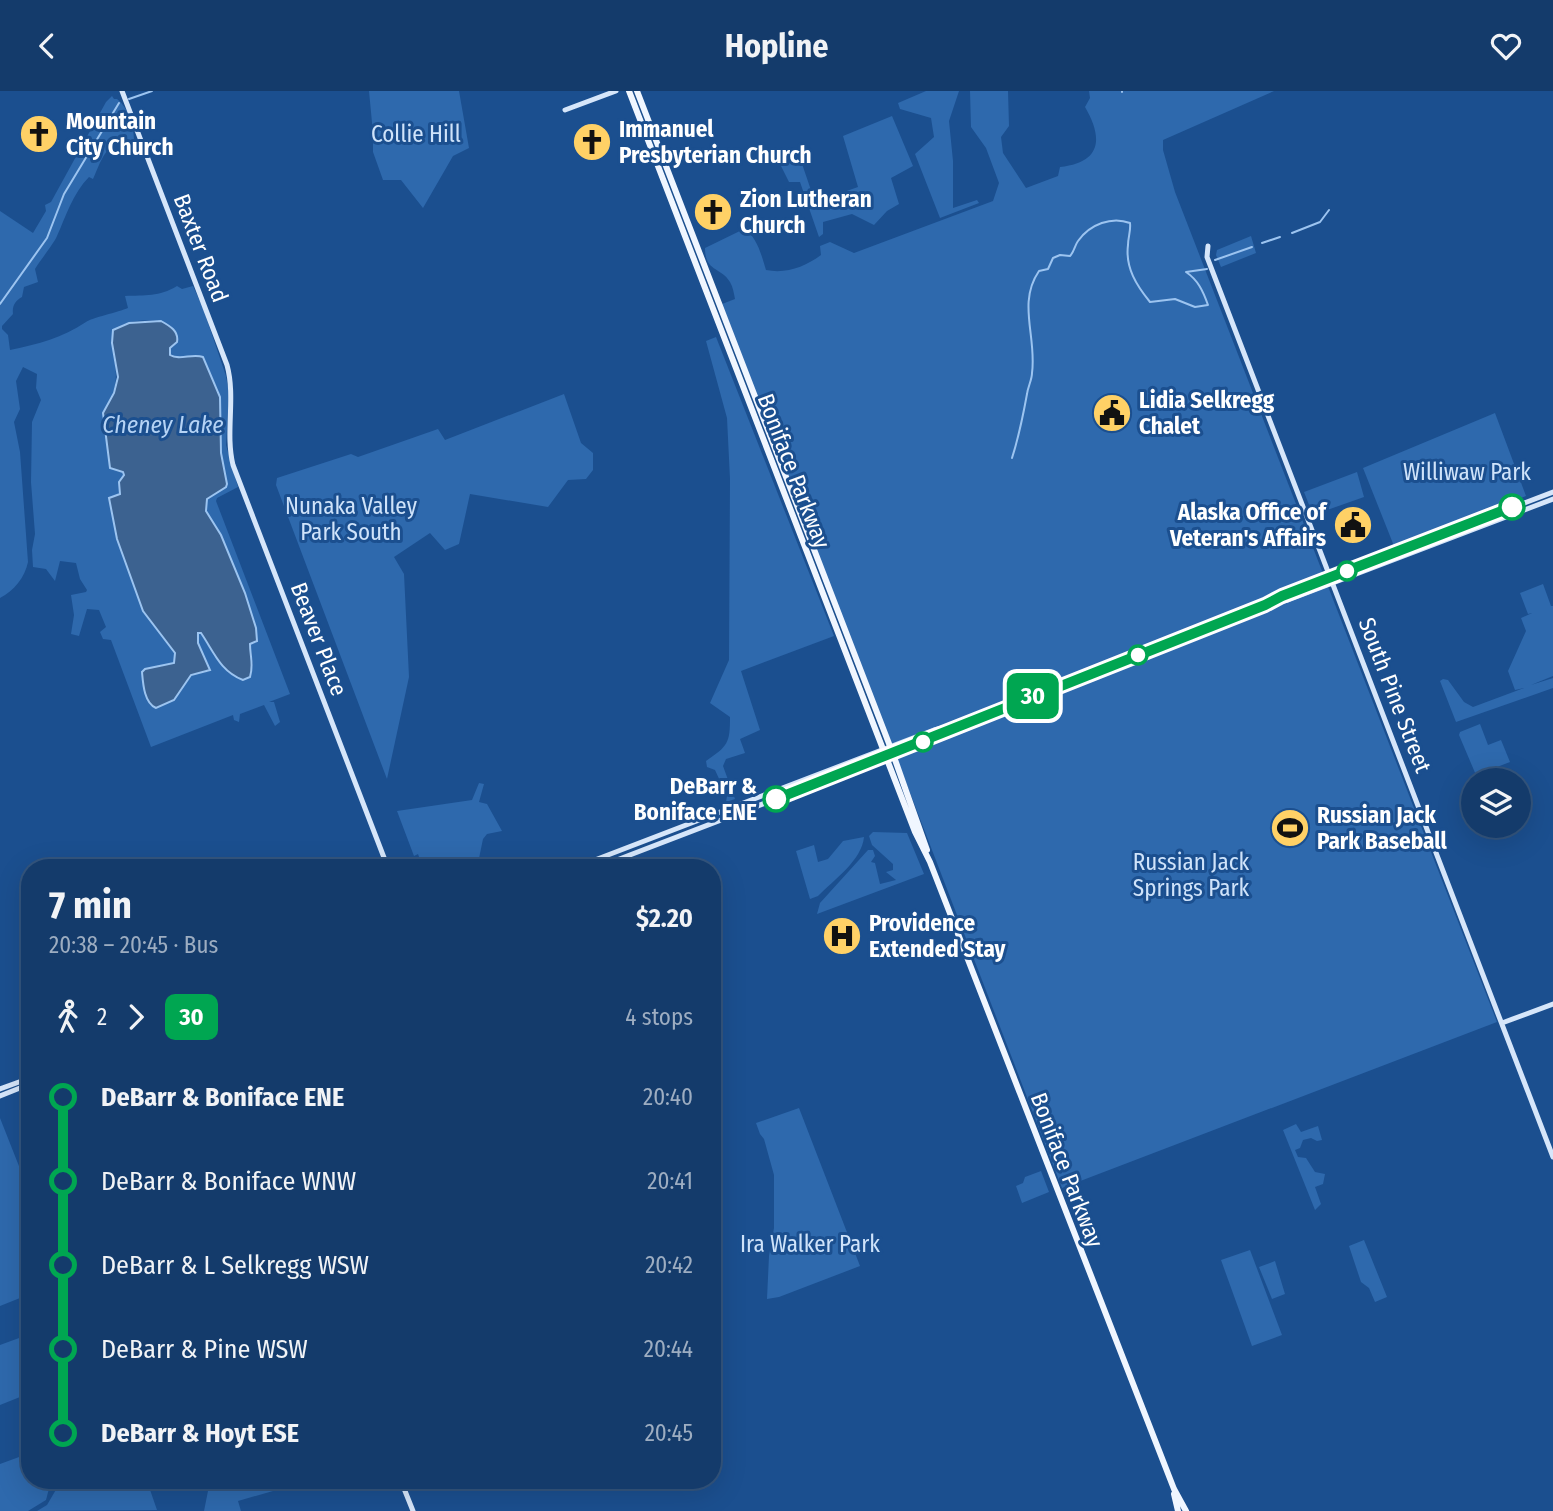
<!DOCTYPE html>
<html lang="en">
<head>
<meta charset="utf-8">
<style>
  :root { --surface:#143b6b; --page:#1d4271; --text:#f1f3f6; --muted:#9dadc1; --line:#33557e }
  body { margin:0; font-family:"Fira Sans Condensed",sans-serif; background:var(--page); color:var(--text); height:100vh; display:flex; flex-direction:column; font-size:26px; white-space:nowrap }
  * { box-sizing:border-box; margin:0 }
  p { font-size:23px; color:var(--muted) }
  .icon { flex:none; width:38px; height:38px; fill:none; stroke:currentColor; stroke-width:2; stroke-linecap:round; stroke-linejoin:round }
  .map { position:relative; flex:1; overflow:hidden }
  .panel { position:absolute; left:21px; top:768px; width:700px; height:630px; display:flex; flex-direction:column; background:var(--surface); border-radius:28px; box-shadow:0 7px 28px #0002,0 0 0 2px var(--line) }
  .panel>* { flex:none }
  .badge { padding:0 14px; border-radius:10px; font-size:24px; line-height:46px }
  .controls { position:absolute; left:1461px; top:677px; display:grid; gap:14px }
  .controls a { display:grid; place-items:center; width:70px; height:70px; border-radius:50%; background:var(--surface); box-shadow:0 7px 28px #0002,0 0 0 2px var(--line); font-size:35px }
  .map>.badge { position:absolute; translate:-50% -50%; box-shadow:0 0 0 4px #fff }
  .legs { display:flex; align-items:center; gap:10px; height:77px; padding:0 28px; font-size:23px }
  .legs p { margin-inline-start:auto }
  .summary { display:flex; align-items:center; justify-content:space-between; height:119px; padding:0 28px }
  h1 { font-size:38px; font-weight:700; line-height:52px }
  ul { padding:0 28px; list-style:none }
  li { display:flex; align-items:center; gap:24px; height:84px; font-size:26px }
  li i { display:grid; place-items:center; width:10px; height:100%; margin:0 9px; background:currentColor }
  li i::after { content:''; width:18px; height:18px; margin:-9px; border:5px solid; border-radius:50%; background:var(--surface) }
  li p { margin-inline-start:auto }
  li:first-child i { background:linear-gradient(#0000 50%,currentColor 0) }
  li:last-child i { background:linear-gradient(currentColor 50%,#0000 0) }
  header { display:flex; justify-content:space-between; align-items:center; height:91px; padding:0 28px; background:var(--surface); font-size:32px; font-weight:700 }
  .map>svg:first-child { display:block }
  .green { fill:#2e69ad; fill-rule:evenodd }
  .water { fill:#3c6290; stroke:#9cc4f0; stroke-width:2 }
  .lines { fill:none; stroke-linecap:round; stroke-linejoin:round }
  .stream { stroke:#9cc4f0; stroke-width:2 }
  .secondary { stroke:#d6e6fa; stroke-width:5 }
  .primary { stroke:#f0f6ff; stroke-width:6 }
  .line-1-casing { stroke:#fff; stroke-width:16 }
  .line-1 { stroke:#00a651; stroke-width:10 }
  .stop-1-dot { fill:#fff; stroke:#00a651; stroke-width:3.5 }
  .labels { text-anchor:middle; stroke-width:6; stroke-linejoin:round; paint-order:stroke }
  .poi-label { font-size:23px; font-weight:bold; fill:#fff; stroke:#1b4f8f; text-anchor:start }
  .park-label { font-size:23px; fill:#cfe3fa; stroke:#1b4f8f }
  .street-label { font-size:23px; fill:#fff; stroke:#1b4f8f }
  .stop-label { font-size:23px; font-weight:bold; fill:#fff; stroke:#1b4f8f; text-anchor:end }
  .water-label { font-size:24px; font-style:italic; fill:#b5d3f5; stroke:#1b4f8f }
</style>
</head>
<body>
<header><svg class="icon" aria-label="back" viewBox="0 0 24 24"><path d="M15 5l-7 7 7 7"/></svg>Hopline<svg class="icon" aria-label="heart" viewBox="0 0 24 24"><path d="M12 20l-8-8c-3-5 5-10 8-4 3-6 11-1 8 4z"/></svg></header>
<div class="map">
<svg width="1553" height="1420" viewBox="0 0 1553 1420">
  <rect width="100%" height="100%" fill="#1b4f8f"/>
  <path class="green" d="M369,0h90l10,57 -16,8 -30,52 -22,-28h-18l-10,-28v-19z
    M926,0h33l-10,30 4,40v47l24,-8 2,3 -39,15 -25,-64 19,-17 -3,-19 -31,-9 -2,-6z
    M970,0h38l1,35 -8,11 2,16 23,35 32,-12 2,-9c42,-5 43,-29 25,-60l5,-9 -1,-7h185l-111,49v10l12,42 322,830 -435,166 -340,-884 13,-5c-1,-5 -2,-12 -5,-17 -9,-15 -25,-10 -25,-34l39,-19c13,7 18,28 22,41 20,4 39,-3 55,-15l-1,-9 10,-4 24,11 139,-52 6,-18 -13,-35 -15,-21z
    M112,5l2,3h3c11,8 17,28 17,41 -30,4 -30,15 -41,39l-4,-2c-16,16 -23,39 -32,59 -4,9 -16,23 -22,33l3,13 -14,5 -2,10c-7,4 -10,9 -9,17l-11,12v3l6,6 2,15c29,-6 52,-12 76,-28 5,-4 33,-10 42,-14l-3,-12c20,-1 34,1 52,-10l5,3 11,-3 10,22 23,68 3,18 -3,51 12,42 -21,11 -1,3 74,193 -21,8h5l6,20 -5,4 -11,-21 -24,9 -1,8 -5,-2 -1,-5 -82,32 -40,-107 -8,-1 -3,-7 6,-5 -7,-17 -12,-1 -8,27 -8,-2 3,-19 -3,-20 15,-3 1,-2 -7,-11 -4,-16 -16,-2 -5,20 -9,-12 -13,-2 -1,-17 3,-16 -4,-52 1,-60 9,-22 -5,-12 1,-14 -14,-7 -7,14 4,28 -6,13 6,30 8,110c-3,15 -14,29 -28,36v-387l33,22 13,-22 -1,-6 6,-3 55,-100zM161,230l10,6 -1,28 5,3 28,-1 16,35 3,69 -15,38 -1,12 15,24 24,58 11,35 -2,13 -4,3 3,20 -3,13 -36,-21 -13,-23h-3v10l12,28 -19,4 -17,25 -29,-31 29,-6 1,-10 -32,-42 -34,-112 11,-5 -1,-12 5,-7 -1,-3 -6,-1 -9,-68c15,-24 4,-44 4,-69 9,-15 33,-14 49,-13z
    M892,25l21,50 -22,12 8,26 -12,7 -13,14 -22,-11 -29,8v12l-4,3 -19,-55h-11l-10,-20 20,-7 16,47 43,-15 -15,-51z
    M1251,145l5,17 -35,14 -5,-12 1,-5z
    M716,246l118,299 -93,35 19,59 -20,9 5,14 -19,6 -3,7 12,33 -9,3 1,-6 -12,-26 -8,-3 -1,-6c22,-15 24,-18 24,-44l-20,-14 19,-43 1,-181 -3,-61 -21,-77z
    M564,303l17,49 12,10v17l-7,9 -18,1 -20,27 -78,-13 -11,50 -14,6 -15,-17 -36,24 10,17 5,103 -22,102 -111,-294 1,-7 74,-24 7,3 80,-28 7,11z
    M1495,322l31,83 -132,50 -31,-78z
    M1357,381l7,25 -51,18 -9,-23z
    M1543,493l8,22h2v70l-22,9 22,-7v10l-97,34 -16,-41 3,-2 5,1 16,22 9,5 51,-19 -9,2 -7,-19 18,-40 -5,-13 11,-5 -4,1 -8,-21z
    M1480,633l8,21 13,-5 9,22 -34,13 -17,-40 1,-3z
    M479,692l5,1 -5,18 8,2 15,27 -15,3 -4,5 -6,29h-54l-5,-14 -4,2 -17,-45 75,-11z
    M873,741l34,1 17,41 -107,40 3,-11 48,-53h5l2,6 -4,6 4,1 5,21 16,-4 -10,-8 7,-2v-6l-21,-19 -3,-9z
    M864,746c-2,23 -30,43 -46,59l-8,3 -14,-48 18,-6 4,17 10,-3 15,-18z
    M799,1017l61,158 -81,31 -12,2 2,-43 5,-28v-53l-10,-36 -4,-5 -4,-11z
    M0,1027l30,76v100l-30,12z
    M1296,1033l5,8 17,-6 4,14 -5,1 -6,-3 -8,2 -3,8 -5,2 3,7 8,1 9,14 10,2 -2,10 -8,3 6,17 -6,6 -32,-80z
    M1041,1080l8,21 -27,11 -6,-17 7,-3 2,-6z
    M1364,1149l23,57 -12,5 -6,-14 -8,-6 -12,-36z
    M1250,1159l32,85 -30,11 -31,-86z
    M1275,1170l10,33 -13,5 -13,-32z
    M30,1243v59l-30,12v-60z
    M30,1362v28h21l-5,19 -18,11h-28v-47z
    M61,1390h86l10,29 -120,1 10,-6z
    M217,1390h53l3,10 -35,10 3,10h-37l4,-20z"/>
  <path class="water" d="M161,230c9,5 18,10 16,21l-7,6v7c10,6 22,-2 33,2l17,40 1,56 6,31 -1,3 -19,12 -1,12 15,24 24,58 11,35 1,13 -7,3c0,13 4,20 0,33l-7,3c-23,-9 -29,-28 -42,-47h-3v10l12,27 -19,5 -17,25 -18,8c-12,-5 -13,-25 -14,-36l3,-3 29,-6 1,-10 -32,-42 -26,-72 -8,-41 11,-4 -1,-12 5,-7 -1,-3 -13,-4 -7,-55 11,-20 4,-16 -6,-34 1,-13 16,-7z"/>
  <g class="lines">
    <path class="stream" d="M1122,0v1
      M129,8l23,-8
      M1292,142l28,-11 9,-12
      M1262,152l18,-6
      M1215,169l37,-13
      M0,213l47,-66 17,-44 55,-91
      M1012,367c7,-22 11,-42 15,-64 1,-8 5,-14 5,-21 5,-36 -15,-70 7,-102l9,-2 5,-11 7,-3 10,1c4,-4 5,-11 8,-15 12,-17 34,-25 52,-18 1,8 -2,14 -2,22 -3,23 9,41 22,57l25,-3 20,8 13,-2c-5,-14 -10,-25 -22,-33l21,-3"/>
    <path class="secondary" d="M122,0l105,274c9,33 -2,67 6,100l155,403
      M565,19l51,-19
      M1208,155l-1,11 346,900
      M1268,514l20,-5 265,-101
      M574,777l360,-138 28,-7 303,-118 16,-9 272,-104
      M596,777l297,-114 63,-27
      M1502,932l51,-19
      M0,998l30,-11
      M0,1005l30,-12
      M401,1390l12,30"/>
    <path class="primary" d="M629,0l286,741 15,30 244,627 12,22
      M637,0l256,663 34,96
      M1174,1403l4,17"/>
  </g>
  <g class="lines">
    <g class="line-1-casing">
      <path id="line-1" d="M776,708l489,-194 17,-9 230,-89"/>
    </g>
    <use href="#line-1" class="line-1"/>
  </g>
  <defs>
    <g id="church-disc" transform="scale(2.0125)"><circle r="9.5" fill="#ffd166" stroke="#1b4f8f"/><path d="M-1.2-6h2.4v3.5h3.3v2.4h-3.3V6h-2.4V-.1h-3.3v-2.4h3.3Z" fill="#111"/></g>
    <g id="civic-disc" transform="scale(2.0125)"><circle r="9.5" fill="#ffd166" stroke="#1b4f8f"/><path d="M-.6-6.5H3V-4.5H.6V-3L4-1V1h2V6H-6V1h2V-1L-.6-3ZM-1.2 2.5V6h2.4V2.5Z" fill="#111"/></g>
    <g id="stadium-disc" transform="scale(2.0125)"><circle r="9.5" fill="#ffd166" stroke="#1b4f8f"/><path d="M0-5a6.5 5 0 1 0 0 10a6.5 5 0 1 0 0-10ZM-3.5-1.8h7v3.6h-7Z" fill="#111"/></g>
    <g id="hospital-disc" transform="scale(2.0125)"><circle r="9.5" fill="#ffd166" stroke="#1b4f8f"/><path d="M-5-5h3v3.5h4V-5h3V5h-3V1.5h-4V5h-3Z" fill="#111"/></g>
  </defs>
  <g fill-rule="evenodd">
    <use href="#church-disc" x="39" y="43"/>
    <use href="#church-disc" x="592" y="51"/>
    <use href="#church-disc" x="713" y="121"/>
    <use href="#civic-disc" x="1112" y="322"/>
    <use href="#civic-disc" x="1353" y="434"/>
    <use href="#stadium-disc" x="1290" y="737"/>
    <use href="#hospital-disc" x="842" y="845"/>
  </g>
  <g class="stop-1-dot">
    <circle cx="1512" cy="416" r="12"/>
    <circle cx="1347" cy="480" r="9"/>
    <circle cx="1138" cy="564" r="9"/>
    <circle cx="923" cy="651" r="9"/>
    <circle cx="776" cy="708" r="12"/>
  </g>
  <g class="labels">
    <g class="poi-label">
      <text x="66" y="38">Mountain<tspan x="66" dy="26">City Church</tspan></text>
      <text x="619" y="46">Immanuel<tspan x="619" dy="26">Presbyterian Church</tspan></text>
      <text x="740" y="116">Zion Lutheran<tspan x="740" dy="26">Church</tspan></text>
      <text x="1139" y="317">Lidia Selkregg<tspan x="1139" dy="26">Chalet</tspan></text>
      <text x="1326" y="429" text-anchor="end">Alaska Office of<tspan x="1326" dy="26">Veteran's Affairs</tspan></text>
      <text x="1317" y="732">Russian Jack<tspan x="1317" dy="26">Park Baseball</tspan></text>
      <text x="869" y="840">Providence<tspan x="869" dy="26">Extended Stay</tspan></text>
    </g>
    <g class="park-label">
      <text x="416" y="51">Collie Hill</text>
      <text x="1467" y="389">Williwaw Park</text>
      <text x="351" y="423">Nunaka Valley<tspan x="351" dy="26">Park South</tspan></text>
      <text x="1191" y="779">Russian Jack<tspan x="1191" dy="26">Springs Park</tspan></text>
      <text x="810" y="1161">Ira Walker Park</text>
    </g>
    <g class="street-label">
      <text transform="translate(201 157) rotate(69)" y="8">Baxter Road</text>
      <text transform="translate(794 380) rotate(69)" y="8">Boniface Parkway</text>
      <text transform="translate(319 548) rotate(69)" y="8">Beaver Place</text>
      <text transform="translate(1395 604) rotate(69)" y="8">South Pine Street</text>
      <text transform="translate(1067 1079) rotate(69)" y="8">Boniface Parkway</text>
    </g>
    <g class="stop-label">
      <text x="757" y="703">DeBarr &amp;<tspan x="757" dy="26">Boniface ENE</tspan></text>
    </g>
    <g class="water-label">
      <text x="163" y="342">Cheney Lake</text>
    </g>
  </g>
</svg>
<div class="controls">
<a><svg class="icon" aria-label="layers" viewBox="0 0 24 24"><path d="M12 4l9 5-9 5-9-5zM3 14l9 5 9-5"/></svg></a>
</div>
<b class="badge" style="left:1033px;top:605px;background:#00a651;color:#fff">30</b>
<section class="panel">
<div class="summary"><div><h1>7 min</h1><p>20:38 – 20:45 · Bus</p></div><b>$2.20</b></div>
<div class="legs"><svg class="icon" aria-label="walk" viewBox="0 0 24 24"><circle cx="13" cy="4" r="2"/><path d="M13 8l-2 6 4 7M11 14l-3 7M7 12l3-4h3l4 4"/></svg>2<svg class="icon" aria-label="forward" viewBox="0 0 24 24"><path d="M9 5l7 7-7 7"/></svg><b class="badge" style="background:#00a651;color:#fff">30</b><p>4 stops</p></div>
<ul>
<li><i style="color:#00a651"></i><b>DeBarr &amp; Boniface ENE</b><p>20:40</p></li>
<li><i style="color:#00a651"></i><span>DeBarr &amp; Boniface WNW</span><p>20:41</p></li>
<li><i style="color:#00a651"></i><span>DeBarr &amp; L Selkregg WSW</span><p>20:42</p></li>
<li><i style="color:#00a651"></i><span>DeBarr &amp; Pine WSW</span><p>20:44</p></li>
<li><i style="color:#00a651"></i><b>DeBarr &amp; Hoyt ESE</b><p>20:45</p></li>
</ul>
</section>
</div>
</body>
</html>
